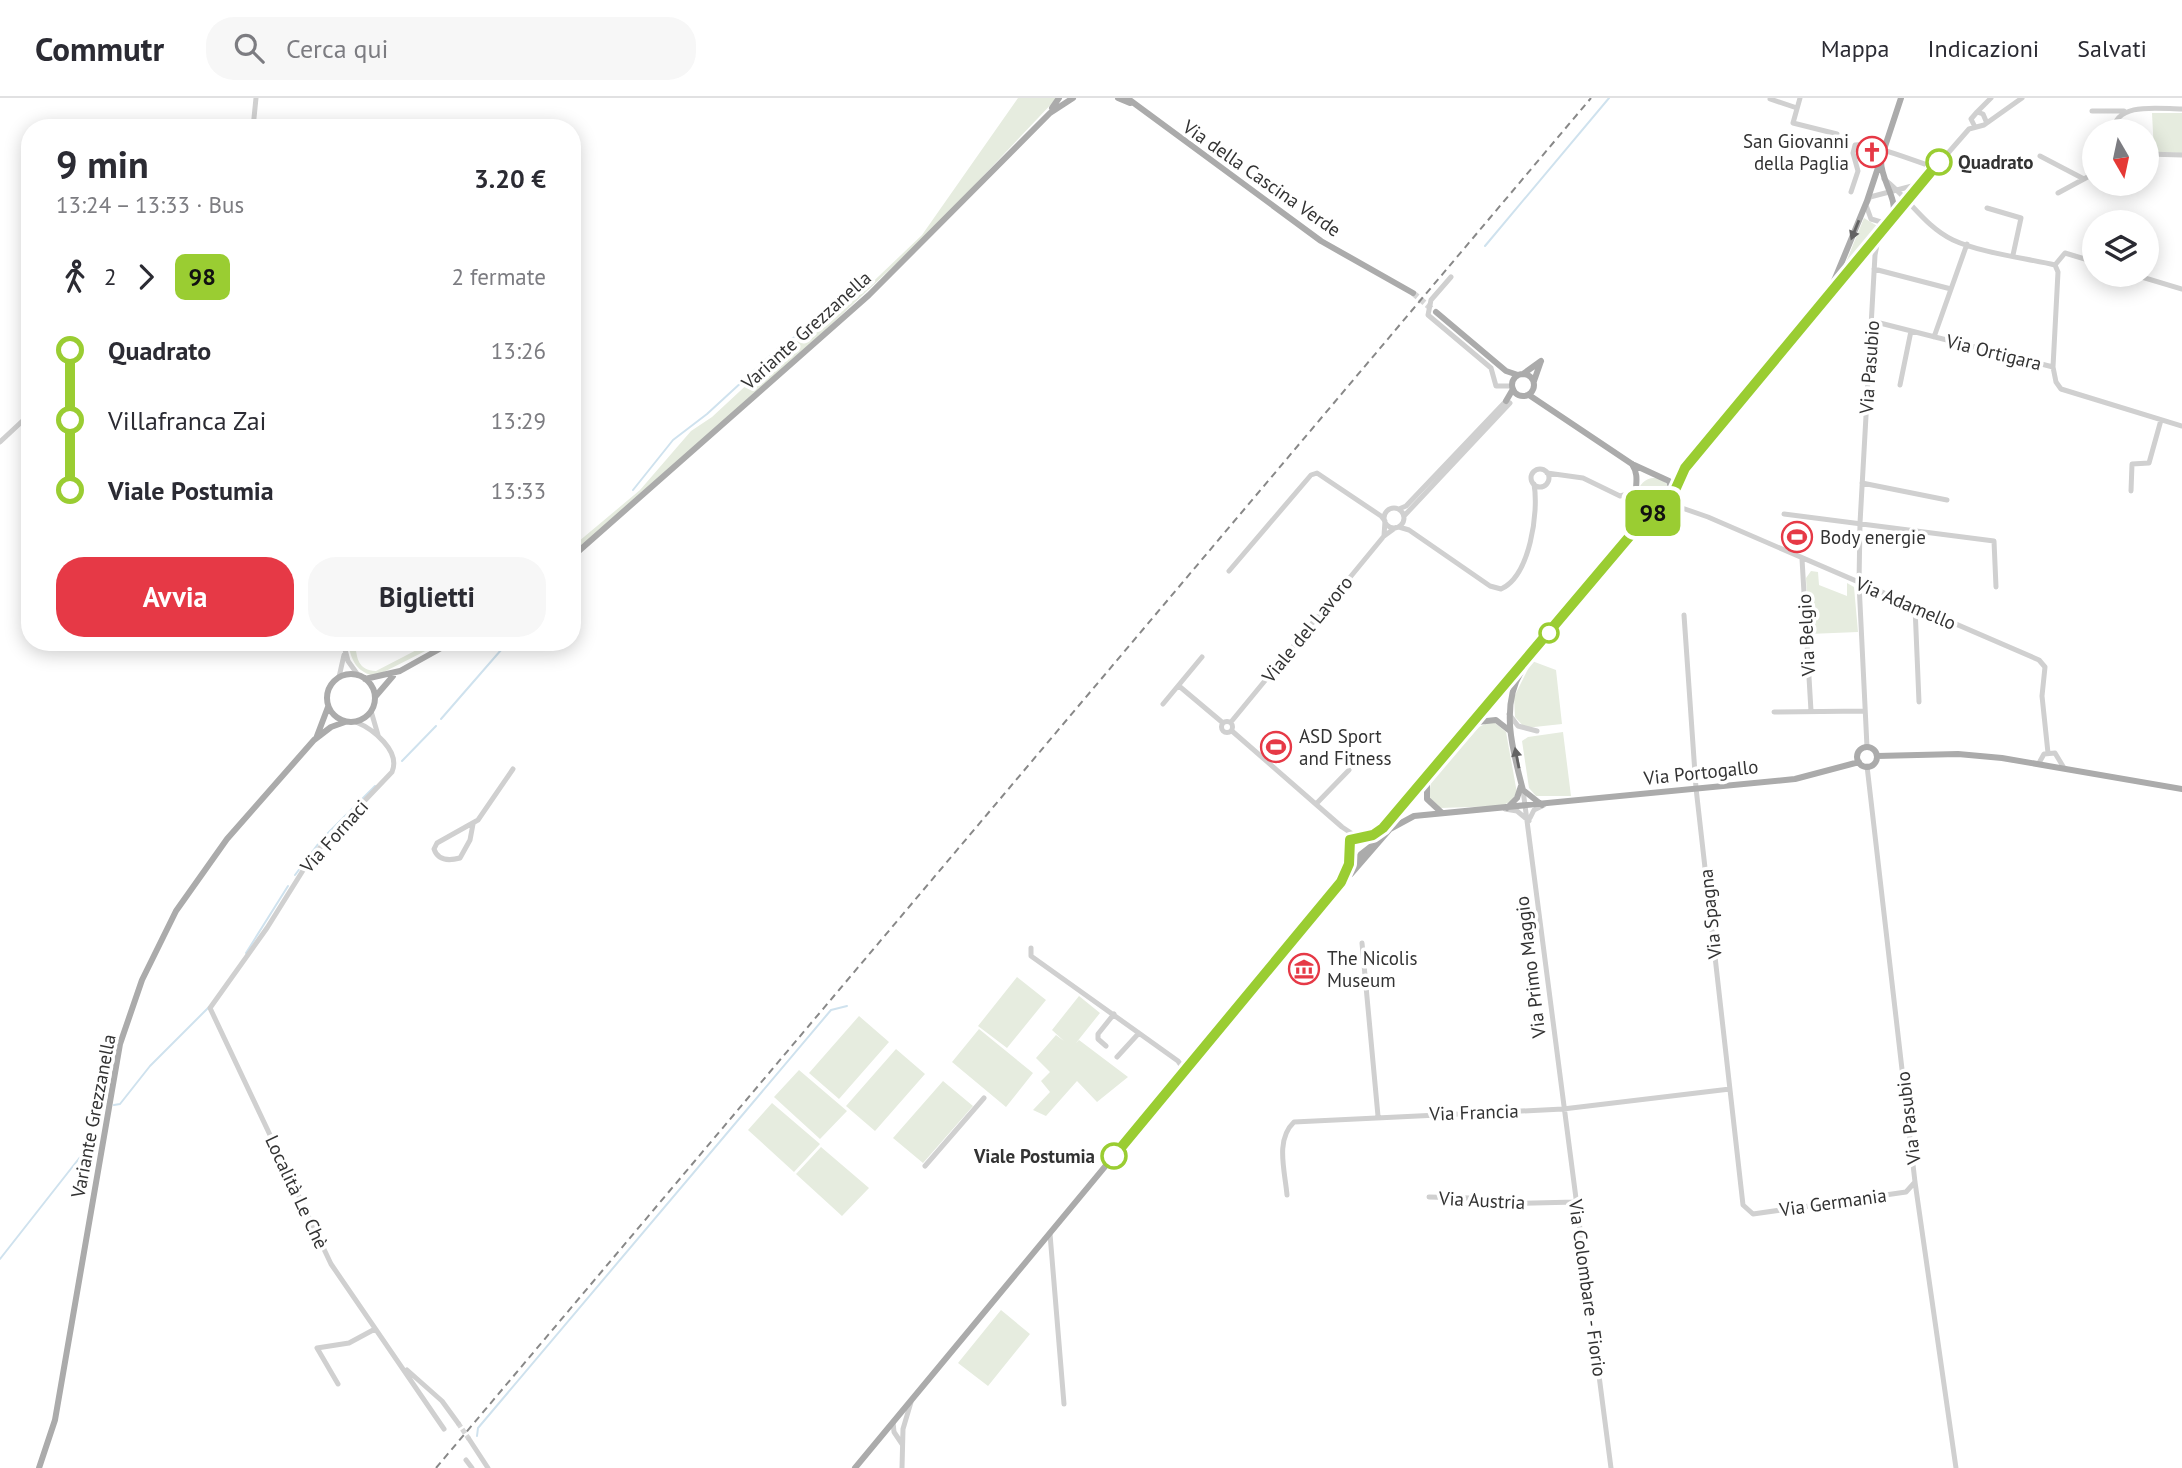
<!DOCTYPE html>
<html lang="it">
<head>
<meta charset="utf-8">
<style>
  :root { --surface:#fff; --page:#f7f7f7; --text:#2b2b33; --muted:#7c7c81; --line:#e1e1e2; --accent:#e63946 }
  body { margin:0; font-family:"PT Sans",sans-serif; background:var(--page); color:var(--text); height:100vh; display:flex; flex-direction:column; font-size:26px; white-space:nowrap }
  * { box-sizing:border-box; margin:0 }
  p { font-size:23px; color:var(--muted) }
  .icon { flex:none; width:38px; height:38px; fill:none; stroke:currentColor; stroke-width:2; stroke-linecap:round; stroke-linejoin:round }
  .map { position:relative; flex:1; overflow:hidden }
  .panel { position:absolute; left:21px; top:21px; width:560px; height:532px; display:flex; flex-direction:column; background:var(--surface); border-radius:28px; box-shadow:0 4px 18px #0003 }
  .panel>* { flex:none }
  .badge { padding:0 14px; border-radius:10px; font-size:24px; line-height:46px }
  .needle { width:46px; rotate:171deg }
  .buttons { position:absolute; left:2082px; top:21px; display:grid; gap:14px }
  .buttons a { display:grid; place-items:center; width:77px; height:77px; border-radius:50%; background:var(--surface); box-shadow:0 4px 18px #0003; font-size:35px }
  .map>.badge { position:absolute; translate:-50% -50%; box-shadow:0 0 0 4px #fff }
  .legs { display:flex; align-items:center; gap:10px; height:77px; padding:0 35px; font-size:23px }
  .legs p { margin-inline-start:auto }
  .head { display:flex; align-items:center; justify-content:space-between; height:119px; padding:0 35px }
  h1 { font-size:38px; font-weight:700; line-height:52px }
  .primary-button { display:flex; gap:14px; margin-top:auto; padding:14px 35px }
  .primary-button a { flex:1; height:80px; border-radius:28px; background:var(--accent); color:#fff; font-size:28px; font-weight:700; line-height:80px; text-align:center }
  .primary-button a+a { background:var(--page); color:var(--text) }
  ul { padding:0 35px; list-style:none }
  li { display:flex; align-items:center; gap:24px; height:70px; font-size:26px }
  li i { display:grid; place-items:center; width:10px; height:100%; margin:0 9px; background:currentColor }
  li i::after { content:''; width:18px; height:18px; margin:-9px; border:5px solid; border-radius:50%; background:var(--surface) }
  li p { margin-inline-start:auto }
  li:first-child i { background:linear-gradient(#0000 50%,currentColor 0) }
  li:last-child i { background:linear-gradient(currentColor 50%,#0000 0) }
  header { display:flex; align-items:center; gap:42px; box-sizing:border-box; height:98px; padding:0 35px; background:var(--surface); border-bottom:2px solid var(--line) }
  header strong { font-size:33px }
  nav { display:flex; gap:38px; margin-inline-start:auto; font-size:24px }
  .search { width:490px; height:63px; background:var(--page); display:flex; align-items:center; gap:18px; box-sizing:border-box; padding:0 24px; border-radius:28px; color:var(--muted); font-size:26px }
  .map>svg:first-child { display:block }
  .green { fill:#e6ecdf }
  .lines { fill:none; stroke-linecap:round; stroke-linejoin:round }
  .stream { stroke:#cfe2ee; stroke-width:2 }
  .minor-tunnel { stroke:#d6d6d6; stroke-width:5; stroke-dasharray:5 2.5; stroke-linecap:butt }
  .major-tunnel { stroke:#d6d6d6; stroke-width:6; stroke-dasharray:6 3; stroke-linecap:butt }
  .minor { stroke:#d0d0d0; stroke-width:5 }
  .major { stroke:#ababab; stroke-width:6 }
  .rail { stroke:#888; stroke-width:2; stroke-dasharray:7 5; stroke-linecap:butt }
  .oneway { fill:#636363 }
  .line-1-casing { stroke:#fff; stroke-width:16 }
  .line-1 { stroke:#9acd32; stroke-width:10 }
  .stop-1-dot { fill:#fff; stroke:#9acd32; stroke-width:3.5 }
  .labels { text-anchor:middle; stroke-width:7; stroke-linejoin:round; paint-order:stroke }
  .poi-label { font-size:19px; fill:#333; stroke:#fff; text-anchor:start }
  .stop-label { font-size:19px; font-weight:bold; fill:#333; stroke:#fff; text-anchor:start }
  .street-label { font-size:19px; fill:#333; stroke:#fff }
</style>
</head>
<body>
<header>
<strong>Commutr</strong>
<div class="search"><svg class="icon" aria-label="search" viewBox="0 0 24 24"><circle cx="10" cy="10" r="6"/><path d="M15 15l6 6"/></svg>Cerca qui</div>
<nav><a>Mappa</a><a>Indicazioni</a><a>Salvati</a></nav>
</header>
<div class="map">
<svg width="2182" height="1370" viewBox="0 0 2182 1370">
  <rect width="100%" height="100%" fill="#fff"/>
  <path class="green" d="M1018,0h39l-124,131 -131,123 -230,202v-7l68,-57 51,-59 21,-14 68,-63 78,-58 64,-61z
    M2152,15h30v40l-28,-1z
    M1864,120l15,9 -32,37 -1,-2z
    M1638 396a16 16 0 1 1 32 0a16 16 0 1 1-32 0Z
    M1811,473l7,1 1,13 28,11v-13l7,4 4,45 -49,2 -3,-56z
    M348,544l7,1c2,16 3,27 21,28l56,-29h11l-67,34c-19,-3 -25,-15 -28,-34z
    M1532,563l24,9 6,54 -37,4 -10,-11 -1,-20z
    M1487,625h8l11,9 11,61 -7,9 -9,4 -61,2 -11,-11 2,-16 48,-54z
    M1563,634l8,64h-35l-7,-8 -7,-47 6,-4z
    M1017,879l29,23 -39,48 -29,-22z
    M1079,898l21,17 -24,30 3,-3 49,37 -31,25 -20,-21 -31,35 -13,-6 17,-18 -9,-11 9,-9 -14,-14 20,-23 8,6 -12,-11z
    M859,918l30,26 -50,57 -30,-26z
    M979,931l54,44 -27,34 -54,-45z
    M896,951l29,25 -50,57 -29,-25z
    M799,972l48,41 -27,28 -46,-42z
    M943,983l30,25 -50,57 -30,-25z
    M772,1005l48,41 -26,28 -46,-42z
    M821,1049l48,41 -27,28 -46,-42z
    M1001,1212l29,24 -42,52 -30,-23z"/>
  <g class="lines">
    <path class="stream" d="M1485,148l124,-148
      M786,245l48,-34
      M633,392l40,-50 34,-26 74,-68
      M572,475l6,-9 -2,-2
      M441,621l67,-77
      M402,663l34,-35
      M295,777l26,-35 54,-54
      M246,855l42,-67
      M114,1007l6,-1 30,-38 59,-59
      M0,1161l88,-112
      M477,1338l1,-8 353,-418 16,-4"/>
    <path class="minor-tunnel" d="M458,1325l11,16"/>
    <path class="major-tunnel" d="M1413,195l20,17"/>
    <path class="minor" d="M1800,0l-7,25 44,11
      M1770,1l27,9
      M2092,13h32
      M1977,14l14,-14
      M1974,27l-3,-6 6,-7 6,2 3,7
      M253,30l3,-30
      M2113,33c3,-30 47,-22 69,-22
      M2147,56l35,1
      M2040,58l44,23
      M1884,81c25,19 40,47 69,61 28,13 72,18 102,25l3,7 -5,95
      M1851,94l7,-21 -5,-18 2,-8c13,-3 62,17 79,22
      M2058,95l37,-20
      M1987,110l34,10 -8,37
      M1894,117l75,-86 15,-4 38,-27
      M1889,123l-8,1 -10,-3 -5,-14 4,-8 46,-12
      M2055,167l10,-12 30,9
      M1874,171l77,20
      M2135,177l47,14
      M1451,179l-20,23 -3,15 63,53 5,18h16
      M1872,223l181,46 3,15 5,7 121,37
      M1934,239l33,-93
      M1900,287l11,-54
      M0,344l30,-28
      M1531 380a9 9 0 1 1 18 0a9 9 0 1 1-18 0Z
      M1547,375l36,5 37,18 15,-4
      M1862,385l85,17
      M2131,393l1,-27 17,-1 12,-43
      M1667,410l12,-1 29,10 331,143 6,7 -3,29 6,57
      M1384 420a10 10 0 1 1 20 0a10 10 0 1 1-20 0Z
      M1399,411l7,-3 100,-105
      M1784,416l210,27 2,46
      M1404,418l106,-113
      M1399,429l10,3 81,56 11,3c29,-13 38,-77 33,-105
      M1802,461l9,152
      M1229,473l82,-96 6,-2 64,43 4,5 -1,15
      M1915,509l4,95
      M1684,517l12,173 47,417 10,9 153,-22 9,-10
      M343,544l5,19 10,14
      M339,579l5,-22
      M1179,588l44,37
      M1163,606l39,-47
      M371,613l7,24
      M1774,614l91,-1
      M1509,616l9,12 19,5
      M1221.5 629a5.5 5.5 0 1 1 11 0a5.5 5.5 0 1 1-11 0Z
      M356,624c17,7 45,29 36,50l-80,84 -45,72 -57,80 121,256 113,165
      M1231,624l153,-186 11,-8
      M1232,633l110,96 15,10
      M1867,649l-8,-164 1,-60 15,-268 4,-21
      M2039,665l5,-9 11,-1 9,15
      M1867,668l48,416 41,286
      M1523,692l88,678
      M1316,706l33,-34
      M1505,711l12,2 12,10
      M1530,720l4,-8 10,-5
      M473,726l-3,16 -10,18c-11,3 -22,3 -26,-9l3,-6 41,-23 35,-51
      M1362,845l16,173
      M1031,850v8l147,105 7,10
      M1106,948l-8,-7v-5l16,-20
      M1117,959l22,-24
      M925,1068l59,-68
      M1287,1097c-2,-24 -12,-55 7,-73l269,-13 167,-20
      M1429,1099l40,1 22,6 85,-2
      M1050,1136l14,170
      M407,1272l35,31 16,22
      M338,1286l-21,-36 32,-5 26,-14
      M893,1324l1,10 8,12
      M469,1341l19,29
      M466,1362l6,8
      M902,1370l1,-39 8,-27"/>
    <path class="major" d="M1118,0l12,5
      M1127,0l194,143 92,52
      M1052,10l7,-10
      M1829,195l38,-92 34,-103
      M1436,214l70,59 12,4
      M1512 287a11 11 0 1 1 22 0a11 11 0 1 1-22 0Z
      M1523,276l18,-13
      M1534,283l7,-20
      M1529,297l103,69 37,17 5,15 -7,12 -13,5 -15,-7c-8,-15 3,-27 -7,-42
      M1506,303l7,-12
      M1673,392l11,-22 209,-251c5,-19 -12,-36 -12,-56
      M572,459l297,-262 181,-182 23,-15
      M1521,574c-21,35 -8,80 2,118l19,15
      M327 600a24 24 0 1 1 48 0a24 24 0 1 1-48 0Z
      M365,581l35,-8 52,-29
      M375,599l18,-21
      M1477,624l19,-2 14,11
      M317,638l11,-29
      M1857 659a10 10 0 1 1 20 0a10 10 0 1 1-20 0Z
      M1877,658l81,-2 44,4 180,31
      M1427,680v21l14,13
      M1507,710l10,-10 4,-12
      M1346,773l4,-31 23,-5 10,-7 252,-298 19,-17
      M1351,776l39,-45 24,-13 381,-37 64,-17
      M39,1370l16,-48 65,-376 22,-64 34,-69 51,-72 87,-99 17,-13 14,-5
      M855,1370l486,-586 20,-28 18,-14"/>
    <path class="rail" d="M436,1370l1155,-1370"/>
  </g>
  <defs><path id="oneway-solid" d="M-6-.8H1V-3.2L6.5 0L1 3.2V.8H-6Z" transform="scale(1.75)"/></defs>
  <g class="oneway">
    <use href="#oneway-solid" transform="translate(1855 132) rotate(112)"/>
    <use href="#oneway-solid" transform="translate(1517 660) rotate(-101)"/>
  </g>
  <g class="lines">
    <g class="line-1-casing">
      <path id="line-1" d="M1114,1058l227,-274 8,-18 1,-24 23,-5 10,-7 252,-298 15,-15 17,-7 18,-40 254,-306"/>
    </g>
    <use href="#line-1" class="line-1"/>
  </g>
  <defs>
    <g id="church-ring" transform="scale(1.575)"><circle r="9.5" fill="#fff" stroke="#e63946" stroke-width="1.5"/><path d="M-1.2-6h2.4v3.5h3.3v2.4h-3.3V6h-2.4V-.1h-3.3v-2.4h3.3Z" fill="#e63946"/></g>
    <g id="stadium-ring" transform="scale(1.575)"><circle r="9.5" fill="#fff" stroke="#e63946" stroke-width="1.5"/><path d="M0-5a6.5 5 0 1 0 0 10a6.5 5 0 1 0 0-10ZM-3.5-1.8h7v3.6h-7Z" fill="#e63946"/></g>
    <g id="museum-ring" transform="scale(1.575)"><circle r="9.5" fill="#fff" stroke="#e63946" stroke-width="1.5"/><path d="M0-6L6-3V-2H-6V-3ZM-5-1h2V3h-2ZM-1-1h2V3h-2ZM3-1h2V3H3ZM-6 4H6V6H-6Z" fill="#e63946"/></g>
  </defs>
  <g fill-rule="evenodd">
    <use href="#church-ring" x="1872" y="54"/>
    <use href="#stadium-ring" x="1797" y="439"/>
    <use href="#stadium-ring" x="1276" y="649"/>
    <use href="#museum-ring" x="1304" y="871"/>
  </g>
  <g class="stop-1-dot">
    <circle cx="1939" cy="64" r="12"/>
    <circle cx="1549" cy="535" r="9"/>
    <circle cx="1114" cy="1058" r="12"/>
  </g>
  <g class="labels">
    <g class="poi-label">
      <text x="1849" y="50" text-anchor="end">San Giovanni<tspan x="1849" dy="22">della Paglia</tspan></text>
      <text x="1820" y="446">Body energie</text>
      <text x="1299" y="645">ASD Sport<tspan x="1299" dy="22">and Fitness</tspan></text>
      <text x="1327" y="867">The Nicolis<tspan x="1327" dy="22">Museum</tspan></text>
    </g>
    <g class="stop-label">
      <text x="1958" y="71">Quadrato</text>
      <text x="1095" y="1065" text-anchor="end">Viale Postumia</text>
    </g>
    <g class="street-label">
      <text transform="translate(1262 80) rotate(35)" y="7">Via della Cascina Verde</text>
      <text transform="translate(806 232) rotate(-42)" y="7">Variante Grezzanella</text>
      <text transform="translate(1994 254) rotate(14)" y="7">Via Ortigara</text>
      <text transform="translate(1869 269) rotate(-86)" y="7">Via Pasubio</text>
      <text transform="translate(1906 505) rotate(23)" y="7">Via Adamello</text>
      <text transform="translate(1307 531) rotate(-51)" y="7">Viale del Lavoro</text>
      <text transform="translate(1806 537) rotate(-93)" y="7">Via Belgio</text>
      <text transform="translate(1701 674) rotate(-6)" y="7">Via Portogallo</text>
      <text transform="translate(334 738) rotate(-48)" y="7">Via Fornaci</text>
      <text transform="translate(1710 816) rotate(-96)" y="7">Via Spagna</text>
      <text transform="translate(1530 869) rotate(-97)" y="7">Via Primo Maggio</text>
      <text transform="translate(1474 1014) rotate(-2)" y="7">Via Francia</text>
      <text transform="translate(93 1018) rotate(-79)" y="7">Variante Grezzanella</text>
      <text transform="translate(1908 1020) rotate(-97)" y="7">Via Pasubio</text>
      <text transform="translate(297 1094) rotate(65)" y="7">Località Le Chè</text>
      <text transform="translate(1482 1102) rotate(3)" y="7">Via Austria</text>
      <text transform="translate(1833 1104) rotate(-8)" y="7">Via Germania</text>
      <text transform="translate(1588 1190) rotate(82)" y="7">Via Colombare - Fiorio</text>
    </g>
  </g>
</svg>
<div class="buttons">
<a><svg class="needle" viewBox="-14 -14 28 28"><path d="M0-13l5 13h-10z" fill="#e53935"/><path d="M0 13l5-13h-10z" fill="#7c7c81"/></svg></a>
<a><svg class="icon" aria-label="layers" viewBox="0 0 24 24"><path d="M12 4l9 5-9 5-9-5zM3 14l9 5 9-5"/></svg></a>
</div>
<b class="badge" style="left:1653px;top:415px;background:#9acd32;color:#111">98</b>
<section class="panel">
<div class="head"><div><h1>9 min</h1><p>13:24 – 13:33 · Bus</p></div><b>3.20 €</b></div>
<div class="legs"><svg class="icon" aria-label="walk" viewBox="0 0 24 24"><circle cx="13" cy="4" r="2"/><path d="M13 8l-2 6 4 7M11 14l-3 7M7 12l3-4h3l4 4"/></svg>2<svg class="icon" aria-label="forward" viewBox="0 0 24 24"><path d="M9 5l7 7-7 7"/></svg><b class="badge" style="background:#9acd32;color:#111">98</b><p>2 fermate</p></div>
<ul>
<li><i style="color:#9acd32"></i><b>Quadrato</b><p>13:26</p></li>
<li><i style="color:#9acd32"></i><span>Villafranca Zai</span><p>13:29</p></li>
<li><i style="color:#9acd32"></i><b>Viale Postumia</b><p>13:33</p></li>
</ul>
<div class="primary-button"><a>Avvia</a><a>Biglietti</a></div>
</section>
</div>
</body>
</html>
